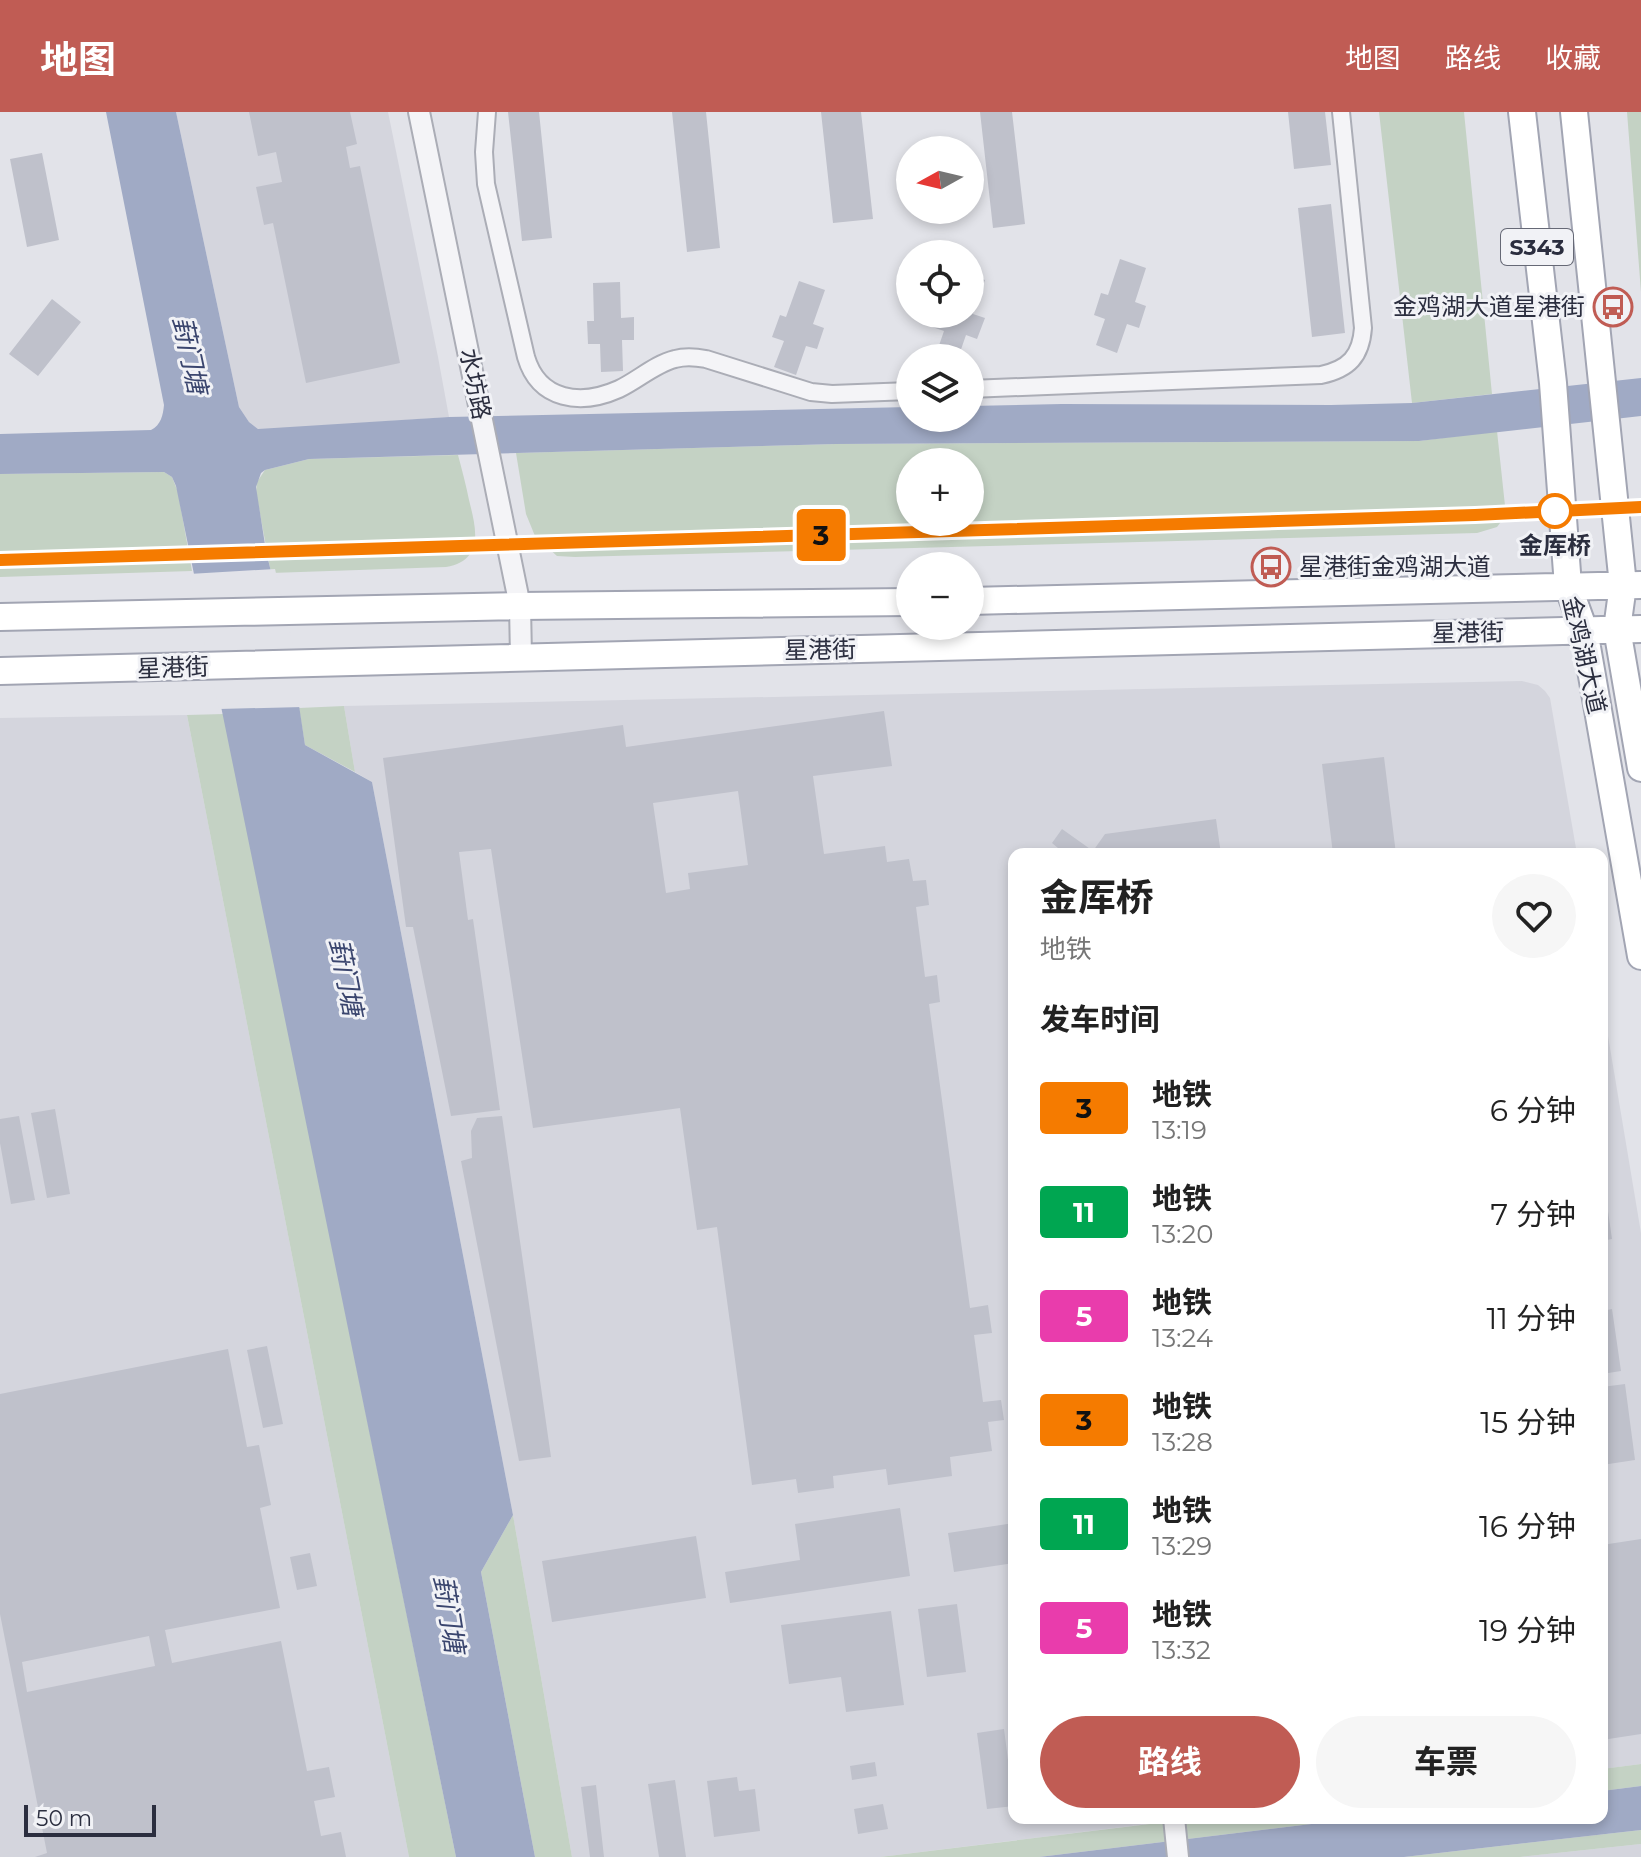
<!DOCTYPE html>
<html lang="zh">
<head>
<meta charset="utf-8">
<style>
  :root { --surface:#fff; --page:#f6f6f6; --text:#222; --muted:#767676; --accent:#c05c54 }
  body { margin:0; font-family:Montserrat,"Noto Sans SC",sans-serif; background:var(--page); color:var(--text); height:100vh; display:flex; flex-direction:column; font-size:30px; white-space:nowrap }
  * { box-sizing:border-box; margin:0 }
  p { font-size:26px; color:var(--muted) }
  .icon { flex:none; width:44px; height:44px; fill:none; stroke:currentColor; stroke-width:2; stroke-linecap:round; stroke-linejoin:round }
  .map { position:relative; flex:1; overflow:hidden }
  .panel { position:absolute; left:1008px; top:736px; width:600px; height:976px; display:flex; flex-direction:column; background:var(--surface); border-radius:16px; box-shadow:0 4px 12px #0003 }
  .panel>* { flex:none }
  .badge { padding:0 16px; border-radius:6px; font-size:28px; line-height:52px }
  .needle { width:52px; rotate:262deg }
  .fabs { position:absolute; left:896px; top:24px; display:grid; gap:16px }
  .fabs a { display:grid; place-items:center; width:88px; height:88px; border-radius:50%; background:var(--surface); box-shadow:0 4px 12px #0003; font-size:40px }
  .scale { position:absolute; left:24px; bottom:20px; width:132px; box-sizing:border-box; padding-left:8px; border:4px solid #2b2e3f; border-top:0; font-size:22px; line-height:28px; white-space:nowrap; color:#2b2e3f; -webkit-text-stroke:6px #f1f2f6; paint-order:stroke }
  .map>.badge { position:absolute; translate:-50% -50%; box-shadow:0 0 0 4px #fff }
  h2 { padding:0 32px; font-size:30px; line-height:72px }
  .round { display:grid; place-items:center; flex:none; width:84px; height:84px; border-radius:42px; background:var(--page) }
  .summary { display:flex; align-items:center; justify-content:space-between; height:136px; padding:0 32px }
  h1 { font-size:38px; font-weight:700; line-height:60px }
  .action { display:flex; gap:16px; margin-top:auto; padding:16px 32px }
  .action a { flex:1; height:92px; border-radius:48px; background:var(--accent); color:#fff; font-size:32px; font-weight:700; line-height:92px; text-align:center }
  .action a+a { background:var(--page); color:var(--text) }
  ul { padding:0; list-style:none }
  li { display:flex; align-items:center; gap:24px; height:104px; padding:0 32px }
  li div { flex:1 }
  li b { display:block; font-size:30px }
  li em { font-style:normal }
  li .badge { min-width:88px; font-weight:700; text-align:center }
  header { display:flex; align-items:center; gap:48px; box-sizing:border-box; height:112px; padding:0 40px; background:var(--accent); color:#fff }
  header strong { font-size:38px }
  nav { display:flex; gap:44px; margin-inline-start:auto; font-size:28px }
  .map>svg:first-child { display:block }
  .built { fill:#d4d5dd }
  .green { fill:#c4d2c4; fill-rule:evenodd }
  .water { fill:#a0aac5 }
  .pier { fill:#e2e3e9 }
  .building { fill:#bfc1cb; fill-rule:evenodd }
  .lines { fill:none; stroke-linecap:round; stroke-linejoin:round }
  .minor-casing { stroke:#abadb6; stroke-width:20 }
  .tertiary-casing { stroke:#abadb6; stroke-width:24 }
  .primary-casing { stroke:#a2a5b3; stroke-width:30 }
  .minor { stroke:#f4f4f7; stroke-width:16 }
  .tertiary { stroke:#f4f4f7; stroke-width:20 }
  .primary { stroke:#fff; stroke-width:26 }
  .line-casing { stroke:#fff; stroke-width:18 }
  .line { stroke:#f57b00; stroke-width:12 }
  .stop-dot { fill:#fff; stroke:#f57b00; stroke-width:4 }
  .labels { text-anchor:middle; stroke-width:6; stroke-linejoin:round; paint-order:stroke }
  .shield { fill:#f1f2f6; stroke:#666976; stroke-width:2 }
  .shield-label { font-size:22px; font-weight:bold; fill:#2b2e3f }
  .poi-label { font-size:24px; fill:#2b2e3f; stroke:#f1f2f6; text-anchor:end }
  .street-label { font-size:24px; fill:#2b2e3f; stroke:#f1f2f6 }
  .stop-label { font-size:24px; font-weight:bold; fill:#2b2e3f; stroke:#f1f2f6 }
  .water-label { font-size:26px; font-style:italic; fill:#3a456e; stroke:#f1f2f6 }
</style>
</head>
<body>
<header>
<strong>地图</strong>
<nav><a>地图</a><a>路线</a><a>收藏</a></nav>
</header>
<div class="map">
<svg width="1641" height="1745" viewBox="0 0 1641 1745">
  <rect width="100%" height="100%" fill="#e2e3e9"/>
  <path class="built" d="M176,0h212l50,245 11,60 -175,12h-16l-9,-7 -10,-15z
    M1522,569l16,4 7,6 5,7 27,156h-563v964h140l1,5 -275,34h-308l-59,-342 -141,-733 -17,-10 -11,-66z
    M187,603l222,1142h-409v-1139z
    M1602,888l39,233v531l-39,5z
    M1641,1731v14h-121l121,-13z"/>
  <path class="green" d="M1379,0h85l28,282 -80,9z
    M1627,0h14v180z
    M1497,319l9,84 -9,12 -20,6 -902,24 -18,-1 -22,-20 -9,-22 -10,-61 320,-9 583,-3zM910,350h60v60h-60z
    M458,343c4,15 8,30 11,45 7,28 16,60 -23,67l-175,6 -15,-81 1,-10 8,-12 44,-11z
    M164,360l8,5 6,15 14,79 -192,6v-103z
    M344,594l11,66 -50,-27 -6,-37z
    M224,602l232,1143h-47l-222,-1142z
    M513,1403l59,342h-37l-54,-285z
    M1641,1652v22l-39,5v-22z
    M1199,1706h162l-322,39h-159z
    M1641,1718v14l-121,13h-116z"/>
  <path class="water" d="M106,0h70l63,295 10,15 9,7 191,-12 461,-10v11h60v-12l92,-2 269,1 81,-2 229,-25v38l-222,25 -583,3 -527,15 -44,11 -4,3 -5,14 10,64 26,108 13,86 67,37 141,733 -32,57 54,285h-79l-280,-1371 -4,-9 -8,-5 -164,2v-40l151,-4c10,-5 12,-15 13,-25z
    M1641,1674v44l-237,27h-365l322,-39h241v-27z"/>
  <path class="pier" d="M275,457l21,89 7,49 -84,2 -30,-135z"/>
  <path class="building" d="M249,0h101l7,32 -11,3 4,21 10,-2 40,197 -94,20 -33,-160 -9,2 -8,-38 26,-5 -6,-30 -18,4z
    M508,0h31l13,126 -30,3z
    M672,0h34l14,136 -33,4z
    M821,0h40l12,107 -40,4z
    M980,0h32l13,112 -32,4z
    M1288,0h37l6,53 -37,4z
    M42,41l17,87 -32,7 -17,-88z
    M1331,92l14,129 -33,4 -14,-129z
    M1120,147l26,9 -11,34 11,4 -7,22 -12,-4 -10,29 -21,-8 9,-26 -11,-4 7,-22 7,2z
    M970,163l15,5 -12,34 12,4 -8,21 -11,-4 -8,23 -23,-1 9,-26 -12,-4 5,-13h33z
    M799,169l26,9 -12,34 11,4 -7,21 -11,-3 -10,29 -22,-8 10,-26 -12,-4 8,-22 6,2z
    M620,170l1,36 13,-1v23h-12l1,31 -22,1 -1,-28h-12l-1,-23h7l-1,-38z
    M52,187l29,23 -43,54 -29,-22z
    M884,599l8,55 -79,10 11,78 61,-8 2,16 22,-3 4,22 13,-1 3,25 -13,2 9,70 12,-2 3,27 -11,2 41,304 18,-3 4,28 -18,2 9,67 18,-2 3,20 -16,2 4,29 -42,6 2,19 -64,9 -2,-16 -53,7 1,12 -36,5 -2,-14 -44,6 -35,-258 -20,3 -17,-122 -147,20 -42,-279 -32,3 9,68 5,-1 27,191 -49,6 -38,-189h-7l-23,-169 240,-33 3,22zM738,679l10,74 -60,8 2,16 -24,4 -13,-90z
    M1384,645l12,97h-63l-11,-90z
    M1216,707l5,35h-156l-13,-11 10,-14 31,22 12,-17z
    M55,997l15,85 -23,4 -16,-85z
    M19,1004l16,84 -24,4 -11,-61v-24z
    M502,1004l49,341 -32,4 -58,-300 11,-3 -1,-27 6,-13z
    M1602,1071h2l8,56 -10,2z
    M1612,1197l9,62 -19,3v-63z
    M267,1234l16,78 -20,4 -16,-78z
    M228,1237l19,98 12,-2 12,60 -11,3 20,100 -115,22 7,33 109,-22 26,130 22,-4 6,30 -21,4 7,35 20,-4 5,25h-311l12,-4 -47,-239v-220zM149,1524l6,30 -128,26 -5,-30z
    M1625,1272l10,76 -33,5v-78z
    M900,1396l10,68 -180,27 -5,-31 75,-12 -5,-36z
    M1014,1411v40l-60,9 -6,-39z
    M696,1424l10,62 -154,24 -10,-61z
    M1641,1427v195l-39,6v-195z
    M310,1441l7,33 -20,4 -7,-33z
    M957,1492l9,68 -39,5 -9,-68z
    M891,1499l13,94 -58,7 -5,-35 -52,7 -8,-59z
    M1004,1617l10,77 -27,3 -10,-76z
    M875,1650l2,14 -25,4 -2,-14z
    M737,1665l2,14 16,-2 5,42 -46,6 -7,-56z
    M675,1668l11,77h-27l-11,-73z
    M596,1673l8,72h-14l-9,-70z
    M883,1692l5,25 -30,5 -4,-25z"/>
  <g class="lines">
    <g class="minor-casing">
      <path id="minor" d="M487,0l-3,40 2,32 40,173c13,44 55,49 93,32 19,-9 36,-25 56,-30 10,-3 21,-2 31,0l105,33 21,2 78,-3
        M970,277l351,-14c28,-6 40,-19 42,-47l-22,-216"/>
    </g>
    <g class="tertiary-casing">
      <path id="tertiary" d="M419,0l101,494 1,51
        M1174,1706l4,39"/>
    </g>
    <g class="primary-casing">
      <path id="primary" d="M1522,0l31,271 15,203 16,44 57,326
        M1574,0l49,473 -6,44 24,139
        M970,489l671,-16
        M0,505l520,-11 390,-4
        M0,559l1641,-42"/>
    </g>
    <use href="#minor" class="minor"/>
    <use href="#tertiary" class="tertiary"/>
    <use href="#primary" class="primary"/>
  </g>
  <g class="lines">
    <g class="line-casing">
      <path id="line" d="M0,448l1475,-45 166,-8"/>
    </g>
    <use href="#line" class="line"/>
  </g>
  <defs>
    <g id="bus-ring" transform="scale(2)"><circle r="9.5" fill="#f1f2f6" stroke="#c05c54" stroke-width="1.5"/><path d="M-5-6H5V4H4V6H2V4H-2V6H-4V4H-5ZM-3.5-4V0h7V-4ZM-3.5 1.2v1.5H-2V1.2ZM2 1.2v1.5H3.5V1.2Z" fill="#c05c54"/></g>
  </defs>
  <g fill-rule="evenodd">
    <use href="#bus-ring" x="1613" y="195"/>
    <use href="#bus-ring" x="1271" y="455"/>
  </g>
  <circle class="stop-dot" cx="1555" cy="399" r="16"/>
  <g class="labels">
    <rect class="shield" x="1501" y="117" width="72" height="36" rx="6"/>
    <g class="shield-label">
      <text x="1537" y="143">S343</text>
    </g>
    <g class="poi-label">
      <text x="1585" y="203">金鸡湖大道星港街</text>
      <text x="1299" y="463" text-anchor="start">星港街金鸡湖大道</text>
    </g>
    <g class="street-label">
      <text transform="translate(475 272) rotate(79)" y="8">水坊路</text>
      <text transform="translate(1468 521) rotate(-1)" y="8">星港街</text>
      <text transform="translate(820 538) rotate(-1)" y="8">星港街</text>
      <text transform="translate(1584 543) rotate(77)" y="8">金鸡湖大道</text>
      <text transform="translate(173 556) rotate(-2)" y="8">星港街</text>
    </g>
    <g class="stop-label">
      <text x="1555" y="442">金厍桥</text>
    </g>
    <g class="water-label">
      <text transform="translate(190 243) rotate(78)" y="9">葑门塘</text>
      <text transform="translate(346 865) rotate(79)" y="9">葑门塘</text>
      <text transform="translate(449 1502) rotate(81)" y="9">葑门塘</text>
    </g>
  </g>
</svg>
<div class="fabs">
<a><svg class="needle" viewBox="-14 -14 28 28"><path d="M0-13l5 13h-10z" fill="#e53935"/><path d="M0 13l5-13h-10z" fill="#767676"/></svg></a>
<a><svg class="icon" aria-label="locate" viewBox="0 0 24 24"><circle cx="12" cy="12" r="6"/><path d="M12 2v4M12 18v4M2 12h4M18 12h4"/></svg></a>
<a><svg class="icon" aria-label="layers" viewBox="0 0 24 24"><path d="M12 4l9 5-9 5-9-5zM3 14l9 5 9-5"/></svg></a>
<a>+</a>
<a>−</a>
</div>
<div class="scale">50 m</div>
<b class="badge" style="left:821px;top:423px;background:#f57b00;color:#111">3</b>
<section class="panel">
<div class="summary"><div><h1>金厍桥</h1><p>地铁</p></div><a class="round"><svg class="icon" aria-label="heart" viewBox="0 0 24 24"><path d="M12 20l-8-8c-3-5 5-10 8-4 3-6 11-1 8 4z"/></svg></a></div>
<h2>发车时间</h2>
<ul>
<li><span class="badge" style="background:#f57b00;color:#111">3</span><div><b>地铁</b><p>13:19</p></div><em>6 分钟</em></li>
<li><span class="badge" style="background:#00a651;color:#fff">11</span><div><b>地铁</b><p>13:20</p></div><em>7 分钟</em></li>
<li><span class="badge" style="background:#e93cac;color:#fff">5</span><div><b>地铁</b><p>13:24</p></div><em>11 分钟</em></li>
<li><span class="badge" style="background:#f57b00;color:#111">3</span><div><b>地铁</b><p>13:28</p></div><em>15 分钟</em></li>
<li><span class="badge" style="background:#00a651;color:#fff">11</span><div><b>地铁</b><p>13:29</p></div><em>16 分钟</em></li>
<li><span class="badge" style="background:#e93cac;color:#fff">5</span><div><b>地铁</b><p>13:32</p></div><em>19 分钟</em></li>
</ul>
<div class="action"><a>路线</a><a>车票</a></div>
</section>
</div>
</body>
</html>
